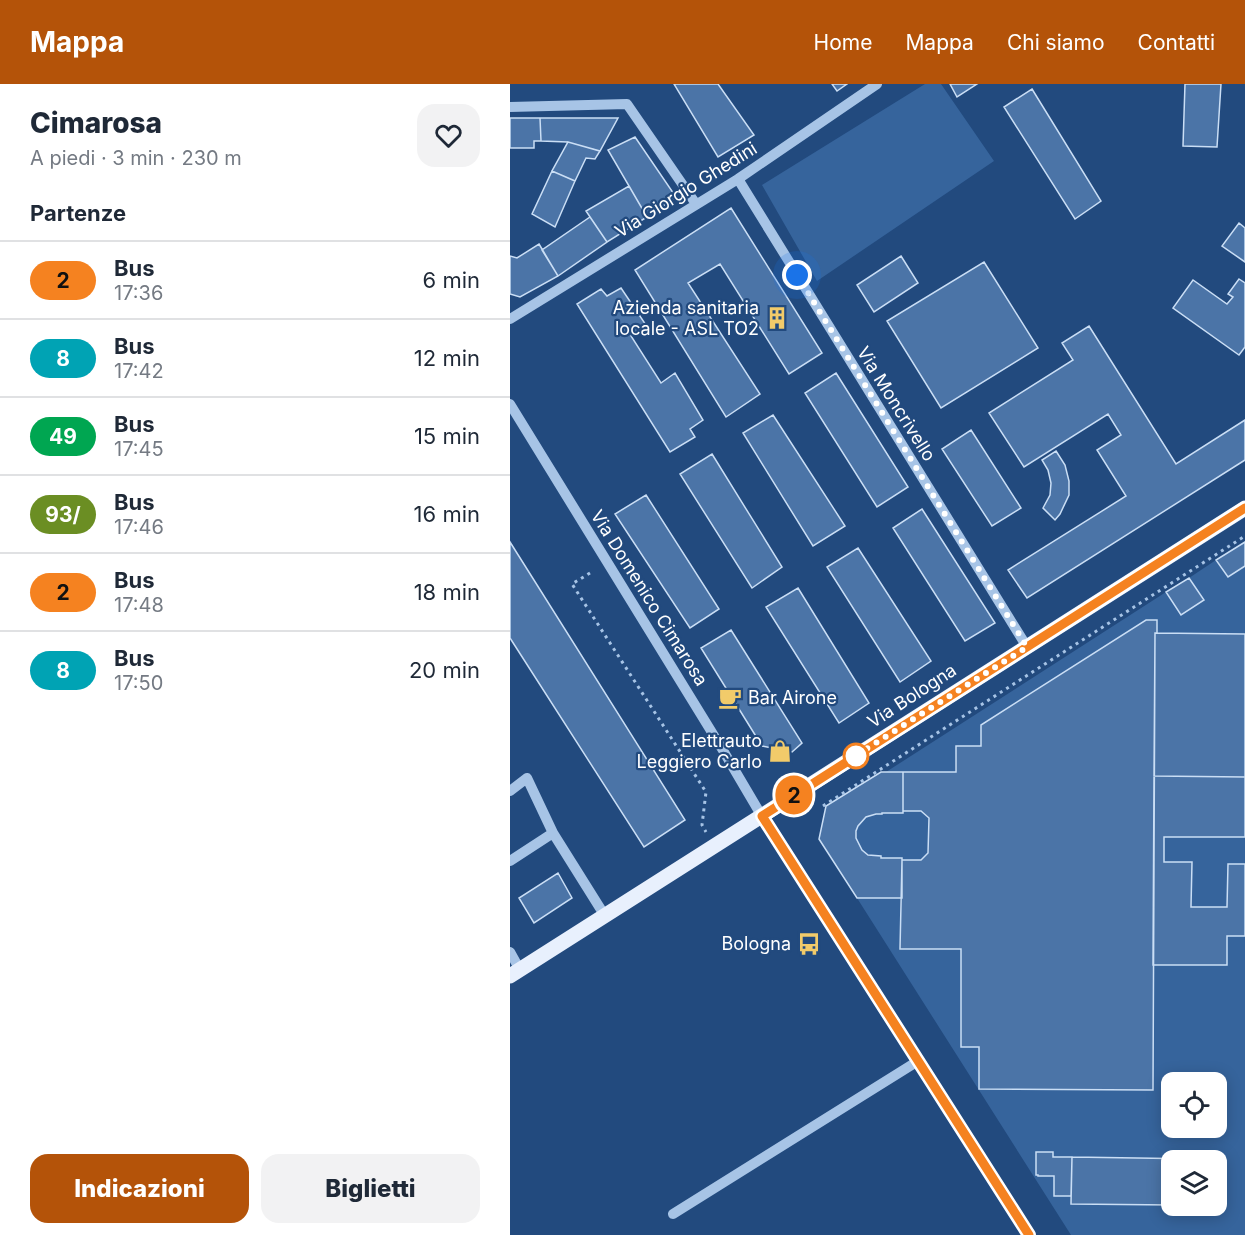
<!DOCTYPE html>
<html lang="it">
<head>
<meta charset="utf-8">
<style>
  :root { --surface:#fff; --page:#f2f2f3; --text:#1f2937; --muted:#747a83; --line:#e0e1e3; --accent:#b45309 }
  body { margin:0; font-family:Inter,sans-serif; background:var(--page); color:var(--text); height:100vh; display:flex; flex-direction:column; font-size:22px; white-space:nowrap }
  * { box-sizing:border-box; margin:0 }
  p { font-size:20px; color:var(--muted) }
  .icon { flex:none; width:33px; height:33px; fill:none; stroke:currentColor; stroke-width:2; stroke-linecap:round; stroke-linejoin:round }
  .map { position:relative; flex:1; overflow:hidden }
  .sheet { display:flex; flex-direction:column; background:var(--surface); width:510px }
  .sheet>* { flex:none }
  .badge { padding:0 12px; border-radius:20px; font-size:21px; line-height:39px }
  .buttons { position:absolute; left:651px; top:988px; display:grid; gap:12px }
  .buttons a { display:grid; place-items:center; width:66px; height:66px; border-radius:12px; background:var(--surface); box-shadow:0 3px 15px #0003; font-size:30px }
  .you { position:absolute; width:30px; height:30px; margin:-15px; border:4px solid #fff; border-radius:50%; background:#1a73e8; box-shadow:0 0 0 9px #1a73e833 }
  .map>.badge { position:absolute; translate:-50% -50%; box-shadow:0 0 0 3px #fff }
  h2 { padding:0 30px; font-size:22px; line-height:54px }
  .round { display:grid; place-items:center; flex:none; width:63px; height:63px; border-radius:18px; background:var(--page) }
  .overview { display:flex; align-items:center; justify-content:space-between; height:102px; padding:0 30px }
  h1 { font-size:28px; font-weight:800; line-height:45px }
  .action { display:flex; gap:12px; margin-top:auto; padding:12px 30px }
  .action a { flex:1; height:69px; border-radius:18px; background:var(--accent); color:#fff; font-size:24px; font-weight:800; line-height:69px; text-align:center }
  .action a+a { background:var(--page); color:var(--text) }
  ul { padding:0; list-style:none }
  li { display:flex; align-items:center; gap:18px; height:78px; padding:0 30px; border-top:2px solid var(--line) }
  li div { flex:1 }
  li b { display:block; font-size:22px }
  li em { font-style:normal }
  li .badge { min-width:66px; font-weight:700; text-align:center }
  header { display:flex; align-items:center; gap:36px; box-sizing:border-box; height:84px; padding:0 30px; background:var(--accent); color:#fff }
  header strong { font-size:28px }
  nav { display:flex; gap:33px; margin-inline-start:auto; font-size:21px }
  main { display:flex; flex:1; min-height:0 }
  .map>svg:first-child { display:block }
  .green { fill:#36649c; fill-rule:evenodd }
  .building { fill:#4b74a7; stroke:#cadef5; stroke-width:1.5 }
  .lines { fill:none; stroke-linecap:round; stroke-linejoin:round }
  .path { stroke:#a7c4e6; stroke-width:3; stroke-dasharray:3 4.5; stroke-linecap:butt }
  .minor { stroke:#a7c4e6; stroke-width:10 }
  .major { stroke:#e8f0fd; stroke-width:15 }
  .line-casing { stroke:#fff; stroke-width:14 }
  .line { stroke:#f58220; stroke-width:9 }
  .walk { stroke:#fff; stroke-width:6; stroke-dasharray:0 10.8 }
  .stop-dot { fill:#fff; stroke:#f58220; stroke-width:3 }
  .labels { text-anchor:middle; stroke-width:4.5; stroke-linejoin:round; paint-order:stroke }
  .street-label { font-size:18px; fill:#fff; stroke:#224a7e }
  .poi-label { font-size:18px; fill:#fff; stroke:#224a7e; text-anchor:end }
</style>
</head>
<body>
<header>
<strong>Mappa</strong>
<nav><a>Home</a><a>Mappa</a><a>Chi siamo</a><a>Contatti</a></nav>
</header>
<main>
<section class="sheet">
<div class="overview"><div><h1>Cimarosa</h1><p>A piedi · 3 min · 230 m</p></div><a class="round"><svg class="icon" aria-label="heart" viewBox="0 0 24 24"><path d="M12 20l-8-8c-3-5 5-10 8-4 3-6 11-1 8 4z"/></svg></a></div>
<h2>Partenze</h2>
<ul>
<li><span class="badge" style="background:#f58220;color:#111">2</span><div><b>Bus</b><p>17:36</p></div><em>6 min</em></li>
<li><span class="badge" style="background:#00a3b4;color:#fff">8</span><div><b>Bus</b><p>17:42</p></div><em>12 min</em></li>
<li><span class="badge" style="background:#00a651;color:#fff">49</span><div><b>Bus</b><p>17:45</p></div><em>15 min</em></li>
<li><span class="badge" style="background:#6b8e23;color:#fff">93/</span><div><b>Bus</b><p>17:46</p></div><em>16 min</em></li>
<li><span class="badge" style="background:#f58220;color:#111">2</span><div><b>Bus</b><p>17:48</p></div><em>18 min</em></li>
<li><span class="badge" style="background:#00a3b4;color:#fff">8</span><div><b>Bus</b><p>17:50</p></div><em>20 min</em></li>
</ul>
<div class="action"><a>Indicazioni</a><a>Biglietti</a></div>
</section>
<div class="map">
<svg width="735" height="1151" viewBox="0 0 735 1151">
  <rect width="100%" height="100%" fill="#224a7e"/>
  <path class="green" d="M415,0h16l53,77 -177,120 -55,-96z
    M706,476l12,17 17,-11v68l-88,-1v-13h-11l-165,126 -25,1 -1,25h-69l280,-180 37,8 -14,-22z
    M393,727h18l8,7 -1,35 -7,7h-19v-2h-21v-2c-5,0 -10,0 -14,-2 -14,-8 -14,-27 -2,-36 10,-8 27,-5 38,-5z
    M654,753h81v27h-17l-1,43h-36l1,-44 -28,-1z
    M347,814h43v51h61l1,98h17v42l173,1 1,-125h74v-29h18v299h-174zM662,999h44v45h-44zM662,1077h44v45h-44z"/>
  <path class="building" d="M164,0h44l36,51 -36,22z
    M322,0h15l-10,7z
    M440,0h27l-20,13z
    M675,0h36l-4,63 -34,-1z
    M522,5l69,112 -26,18 -71,-112z
    M0,34h30l1,23h-7v7h-24z
    M30,34h78l-18,33 -32,-9 -27,-1z
    M125,53l41,60 -29,20 -39,-67z
    M58,58l32,9 -5,8 -9,-1 -11,23 -23,-10z
    M42,87l23,10 -20,46 -23,-13z
    M119,102l18,31 -40,25 -21,-31z
    M221,124l91,145 -33,21 -69,-110 -32,19 72,111 -34,23 -91,-147z
    M80,133l17,25 -49,34 -16,-26z
    M729,139l6,5v34l-23,-16z
    M29,160l19,32 -38,21 -10,-3v-38l7,2z
    M391,172l17,27 -44,29 -17,-27z
    M474,178l54,86 -97,60 -54,-87z
    M729,195l6,4v64l-6,8 -66,-47 20,-28 34,24 6,-7 -5,-3z
    M111,204l25,37 -15,11 30,47 14,-10 28,47 -13,9 5,8 -25,15 -93,-148 24,-15 6,7z
    M579,242l87,138 69,-44v40l-218,138 -19,-28 118,-74 -29,-46 24,-15 -13,-21 -84,53 -35,-54 84,-53 -11,-17z
    M326,289l72,114 -31,20 -72,-114z
    M263,331l72,111 -32,20 -70,-113z
    M461,346l50,78 -29,18 -50,-77z
    M546,367l9,14 4,16v14l-9,19 -5,6 -12,-12 7,-13 1,-12 -3,-13 -6,-10z
    M202,370l70,113 -30,21 -72,-114z
    M136,411l73,114 -29,19 -75,-114z
    M412,425l73,114 -30,18 -72,-113z
    M0,458l175,278 -41,27 -134,-209z
    M735,458v24l-17,11 -12,-17z
    M348,464l73,113 -31,21 -73,-115z
    M679,494l15,22 -23,15 -15,-23z
    M288,504l71,115 -30,20 -73,-116z
    M636,536h11v13h-2l-2,457 -174,-1v-42h-18v-98h-61l2,-89h19l7,-7 1,-35 -8,-7h-18v-39h53v-26h25v-21z
    M221,546l71,113 -10,9 -30,-6 -61,-98z
    M645,549l90,1v143l-91,-1z
    M371,688h22v41h-21v1h-6l-10,3 -8,9 -2,5v7l6,12 6,5 13,1v2h21v40h-45l-38,-59 7,-33z
    M644,692l91,1v60h-81v25h28l-1,45h36l1,-43h17v72h-18v29h-74z
    M48,789l14,25 -38,25 -15,-25z
    M526,1068h17v5h19l-1,39h-17v-20h-16v-1h-2z
    M562,1073l129,2v2h-29v44l-101,-1z"/>
  <g class="lines">
    <path class="path" d="M80,489l-18,11 134,208 -4,33 4,7
      M313,722l422,-270"/>
    <path class="minor" d="M0,23l117,-3 69,100
      M228,95l289,468
      M0,235l228,-140 139,-95
      M0,320l214,348 46,78 259,405
      M0,707l17,-13 26,55 -43,28
      M43,749l52,83
      M0,868l10,18
      M163,1130l245,-153"/>
    <path class="major" d="M0,892l735,-468"/>
  </g>
  <g class="lines">
    <g class="line-casing">
      <path id="line" d="M519,1151l-267,-419 483,-308"/>
    </g>
    <use href="#line" class="line"/>
    <path class="walk" d="M287,191l230,372 -175,111 4,-2"/>
  </g>
  <defs>
    <g id="building-bare" transform="scale(1.8)"><path d="M-4-6H4V6H1V3H-1V6H-4ZM-2.5-4.3h1.7v1.8h-1.7ZM.8-4.3h1.7v1.8H.8ZM-2.5-1h1.7V.8h-1.7ZM.8-1h1.7V.8H.8Z" fill="#f2cb6a" stroke="#224a7e" stroke-width="2.5" paint-order="stroke"/></g>
    <g id="cafe-bare" transform="scale(1.8)"><path d="M-5.5-4.5H6V0H3Q3 3.5 0 3.5H-2.5Q-5.5 3.5-5.5 0ZM3-3.2v2h1.7v-2ZM-6 4.5H4V6H-6Z" fill="#f2cb6a" stroke="#224a7e" stroke-width="2.5" paint-order="stroke"/></g>
    <g id="shop-bare" transform="scale(1.8)"><path d="M-5-2.5h2.3a2.7 3.5 0 0 1 5.4 0H5L5.5 6h-11ZM-1.5-2.5h3a1.5 2.3 0 0 0-3 0Z" fill="#f2cb6a" stroke="#224a7e" stroke-width="2.5" paint-order="stroke"/></g>
    <g id="bus-bare" transform="scale(1.8)"><path d="M-5-6H5V4H4V6H2V4H-2V6H-4V4H-5ZM-3.5-4V0h7V-4ZM-3.5 1.2v1.5H-2V1.2ZM2 1.2v1.5H3.5V1.2Z" fill="#f2cb6a" stroke="#224a7e" stroke-width="2.5" paint-order="stroke"/></g>
  </defs>
  <g fill-rule="evenodd">
    <use href="#building-bare" x="267" y="234"/>
    <use href="#cafe-bare" x="220" y="614"/>
    <use href="#shop-bare" x="270" y="667"/>
    <use href="#bus-bare" x="299" y="860"/>
  </g>
  <circle class="stop-dot" cx="346" cy="672" r="12"/>
  <g class="labels">
    <g class="street-label">
      <text transform="translate(176 106) rotate(-32)" y="6">Via Giorgio Ghedini</text>
      <text transform="translate(386 320) rotate(58)" y="6">Via Moncrivello</text>
      <text transform="translate(139 514) rotate(58)" y="6">Via Domenico Cimarosa</text>
      <text transform="translate(402 612) rotate(-33)" y="6">Via Bologna</text>
    </g>
    <g class="poi-label">
      <text x="249" y="230">Azienda sanitaria<tspan x="249" dy="21">locale - ASL TO2</tspan></text>
      <text x="238" y="620" text-anchor="start">Bar Airone</text>
      <text x="252" y="663">Elettrauto<tspan x="252" dy="21">Leggiero Carlo</tspan></text>
      <text x="281" y="866">Bologna</text>
    </g>
  </g>
</svg>
<div class="buttons">
<a><svg class="icon" aria-label="locate" viewBox="0 0 24 24"><circle cx="12" cy="12" r="6"/><path d="M12 2v4M12 18v4M2 12h4M18 12h4"/></svg></a>
<a><svg class="icon" aria-label="layers" viewBox="0 0 24 24"><path d="M12 4l9 5-9 5-9-5zM3 14l9 5 9-5"/></svg></a>
</div>
<div class="you" style="left:287px;top:191px"></div>
<b class="badge" style="left:284px;top:711px;background:#f58220;color:#111">2</b>
</div>
</main>
</body>
</html>
